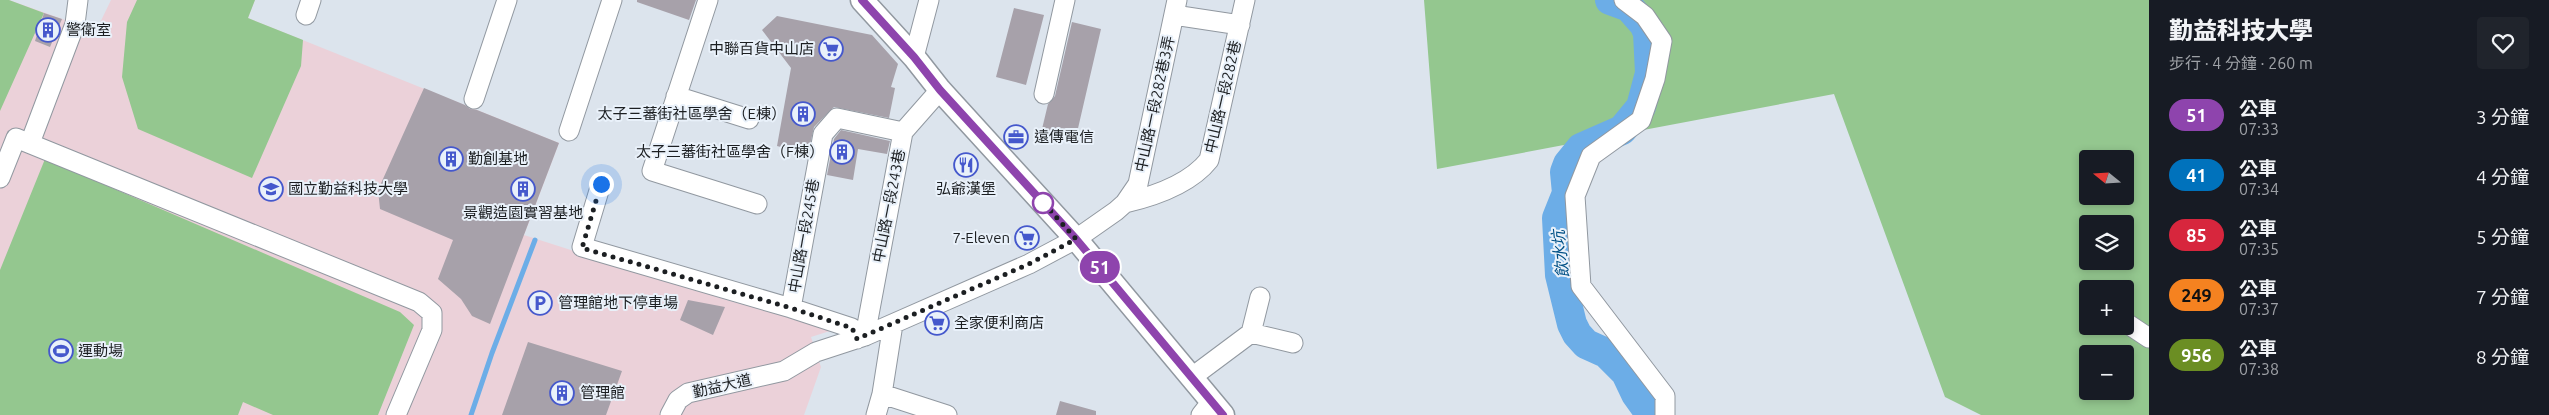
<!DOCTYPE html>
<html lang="zh-TW">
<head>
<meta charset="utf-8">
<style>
  :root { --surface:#171b24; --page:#20242c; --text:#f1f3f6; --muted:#9ea1a6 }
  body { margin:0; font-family:Ubuntu,"Noto Sans TC",sans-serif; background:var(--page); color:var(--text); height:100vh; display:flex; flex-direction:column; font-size:19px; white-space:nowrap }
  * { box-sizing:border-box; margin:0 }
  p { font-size:16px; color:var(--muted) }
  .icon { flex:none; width:28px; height:28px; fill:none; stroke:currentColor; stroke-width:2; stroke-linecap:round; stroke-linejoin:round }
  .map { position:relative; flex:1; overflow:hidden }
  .details { display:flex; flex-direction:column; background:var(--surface); width:400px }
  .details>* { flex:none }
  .badge { padding:0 10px; border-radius:16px; font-size:18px; line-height:32px }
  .needle { width:32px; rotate:288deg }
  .buttons { position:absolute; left:2079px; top:150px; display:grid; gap:10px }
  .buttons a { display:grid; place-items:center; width:55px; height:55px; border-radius:5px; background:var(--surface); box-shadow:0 2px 8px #0003; font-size:25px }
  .you { position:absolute; width:25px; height:25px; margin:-12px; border:4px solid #fff; border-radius:50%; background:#1a73e8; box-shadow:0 0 0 8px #1a73e833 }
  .map>.badge { position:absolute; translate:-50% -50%; box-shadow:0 0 0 2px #fff }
  .round { display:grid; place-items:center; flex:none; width:52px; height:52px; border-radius:5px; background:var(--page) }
  .head { display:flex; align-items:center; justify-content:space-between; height:85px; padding:0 20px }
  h1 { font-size:24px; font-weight:800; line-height:38px }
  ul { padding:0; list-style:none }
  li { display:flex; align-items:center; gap:15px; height:60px; padding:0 20px }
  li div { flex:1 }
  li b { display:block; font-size:19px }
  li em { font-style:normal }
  li .badge { min-width:55px; font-weight:700; text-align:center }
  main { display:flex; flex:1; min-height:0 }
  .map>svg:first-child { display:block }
  .education { fill:#ebd1d9 }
  .green { fill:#94c78f; fill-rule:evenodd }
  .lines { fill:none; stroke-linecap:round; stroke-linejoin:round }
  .stream { stroke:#6cade7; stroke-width:5 }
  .river { stroke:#6cade7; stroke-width:30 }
  .building { fill:#a7a1aa }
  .minor-casing { stroke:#9198a0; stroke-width:21 }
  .major-casing { stroke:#9198a0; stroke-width:25 }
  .minor { stroke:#fff; stroke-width:19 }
  .major { stroke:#fff; stroke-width:22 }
  .line-casing { stroke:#fff; stroke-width:11 }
  .line { stroke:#8e44ad; stroke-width:8 }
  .walk { stroke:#1c1f22; stroke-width:5; stroke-dasharray:0 9 }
  .stop-dot { fill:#fff; stroke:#8e44ad; stroke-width:2.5 }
  .labels { text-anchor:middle; stroke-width:4; stroke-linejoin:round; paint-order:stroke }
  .poi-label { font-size:15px; fill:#1c1f22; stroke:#e9f1fa; text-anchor:start }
  .street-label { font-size:15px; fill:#1c1f22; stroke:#e9f1fa }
  .water-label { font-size:16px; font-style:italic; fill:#015086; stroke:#e9f1fa }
</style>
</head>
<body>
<main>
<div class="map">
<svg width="2149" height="415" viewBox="0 0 2149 415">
  <rect width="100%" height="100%" fill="#dce4ed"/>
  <path class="education" d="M0,0h9l87,31 15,-31h144l-7,18 311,125 -35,92 206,66 106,28 -25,8 10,30 -17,48h-804z"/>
  <path class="green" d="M0,0h9l35,13 -44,98z
    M137,0h118l-7,18 55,22 -2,26 -49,112 -114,-49 -16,-52 5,-55z
    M1424,0h725v415h-168l-36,-18 -111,-303 -397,75zM2088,159h37v37h-37zM2088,224h37v37h-37zM2088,289h37v37h-37zM2088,354h37v37h-37z
    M45,159l355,153 14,13 -36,90h-105l-30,-13 -5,13h-238v-145z"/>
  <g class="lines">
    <path class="stream" d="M471,415l21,-62 43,-113"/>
    <path class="river" d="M1610,0l19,7 15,17 4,9 2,40 -9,34 -19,23 -41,18 -13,16 -3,8 2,21 -10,25 3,57 12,49 5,10 9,10 20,9 20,20 10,21 15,21"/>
  </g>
  <path class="building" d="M637,0h59l-7,20 -52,-18z
    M1014,8l30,7 -18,70 -30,-8z
    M44,13l18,6 -12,28 -15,-6z
    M777,16l95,19 26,29 -7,23 4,1 -6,30 -55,-11 -20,20 -6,27 -31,-8 14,-78 -29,-38z
    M1072,22l29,7 -25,108 -34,-8 6,-25 7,-8z
    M424,88l41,17 5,4 7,1 82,33 -69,181 -18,-8 -11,-17 -23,-20 15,-39 -73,-31 -2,-19z
    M841,130l49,11 -3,13 -29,-5 -5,31 -26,-5 7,-36z
    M688,300l37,7 -12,28 -33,-15z
    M528,342l94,29 -16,44h-104z
    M1060,401l36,10v4h-40z"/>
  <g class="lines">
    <g class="minor-casing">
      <path id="minor" d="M708,0l-56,171 105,33
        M1624,0l21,16 17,25 -7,38 -14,41 -50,36 -16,40 6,90 84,110v19
        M306,15l5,-15
        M1174,15l66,10
        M914,57l15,-57
        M1044,94l21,-94
        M676,96l73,23
        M474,99l33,-99
        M569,131l43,-131
        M30,143l45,-119 3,-24
        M0,178l16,-40 403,164 13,11v17l-36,85
        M601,184l-19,63 209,61 61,20 5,11
        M1125,203c30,-7 65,-19 84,-43l36,-160
        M791,308l32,-174 14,-16 66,14
        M2125,322l24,16
        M1251,333l9,-36
        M865,336l38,-204 37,-42
        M1192,377l59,-44 42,10
        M882,394l65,21
        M670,415l8,-15 10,-7 96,-22 32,-19 49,-16 164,-72 47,-25 40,-28 9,-8 13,-19 39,-184
        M876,415l6,-21 11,-70
        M1201,415l11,-14"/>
    </g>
    <g class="major-casing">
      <path id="major" d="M862,0l52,57 26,33 136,149 147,176"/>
    </g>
    <use href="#minor" class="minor"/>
    <use href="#major" class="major"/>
  </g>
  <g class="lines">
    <g class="line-casing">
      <path id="line" d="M862,0l52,57 26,33 136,149 147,176"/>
    </g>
    <use href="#line" class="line"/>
    <path class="walk" d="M601,184l-19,64 209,60 61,20 5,11 172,-75 47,-25 -37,-41 4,5"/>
  </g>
  <defs>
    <g id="building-ring" transform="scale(1.25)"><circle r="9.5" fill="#e9f1fa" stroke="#4558cc" stroke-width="1.5"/><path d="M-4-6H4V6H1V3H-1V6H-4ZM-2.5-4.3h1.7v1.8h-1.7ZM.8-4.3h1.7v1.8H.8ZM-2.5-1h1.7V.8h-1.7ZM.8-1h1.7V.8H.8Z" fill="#4558cc"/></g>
    <g id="supermarket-ring" transform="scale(1.25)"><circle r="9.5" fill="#e9f1fa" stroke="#4558cc" stroke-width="1.5"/><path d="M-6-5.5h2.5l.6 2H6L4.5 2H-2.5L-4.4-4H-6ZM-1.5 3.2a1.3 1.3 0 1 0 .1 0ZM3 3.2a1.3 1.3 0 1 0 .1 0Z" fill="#4558cc"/></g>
    <g id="office-ring" transform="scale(1.25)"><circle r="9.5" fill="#e9f1fa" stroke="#4558cc" stroke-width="1.5"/><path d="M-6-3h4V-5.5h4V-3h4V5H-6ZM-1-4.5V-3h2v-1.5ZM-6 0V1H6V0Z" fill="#4558cc"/></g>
    <g id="restaurant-ring" transform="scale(1.25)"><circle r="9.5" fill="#e9f1fa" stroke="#4558cc" stroke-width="1.5"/><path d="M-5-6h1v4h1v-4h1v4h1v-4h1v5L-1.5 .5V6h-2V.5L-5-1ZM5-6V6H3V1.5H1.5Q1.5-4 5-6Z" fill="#4558cc"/></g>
    <g id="university-ring" transform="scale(1.25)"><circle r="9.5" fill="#e9f1fa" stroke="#4558cc" stroke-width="1.5"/><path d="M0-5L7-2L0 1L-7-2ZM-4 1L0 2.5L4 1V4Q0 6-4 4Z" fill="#4558cc"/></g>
    <g id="parking-ring" transform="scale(1.25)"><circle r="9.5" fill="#e9f1fa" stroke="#4558cc" stroke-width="1.5"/><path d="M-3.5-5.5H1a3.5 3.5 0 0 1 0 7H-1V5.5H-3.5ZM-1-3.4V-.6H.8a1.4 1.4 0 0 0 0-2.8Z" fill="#4558cc"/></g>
    <g id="stadium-ring" transform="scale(1.25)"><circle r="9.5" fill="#e9f1fa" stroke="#4558cc" stroke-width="1.5"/><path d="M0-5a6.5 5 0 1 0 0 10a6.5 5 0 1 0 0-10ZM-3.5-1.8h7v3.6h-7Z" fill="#4558cc"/></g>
  </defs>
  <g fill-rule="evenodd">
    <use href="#building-ring" x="48" y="30"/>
    <use href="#supermarket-ring" x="831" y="49"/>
    <use href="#building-ring" x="803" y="114"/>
    <use href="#office-ring" x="1016" y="137"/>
    <use href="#building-ring" x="842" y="152"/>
    <use href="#building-ring" x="451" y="159"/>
    <use href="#restaurant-ring" x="966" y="165"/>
    <use href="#university-ring" x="271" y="189"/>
    <use href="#building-ring" x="523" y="189"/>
    <use href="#supermarket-ring" x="1027" y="238"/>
    <use href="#parking-ring" x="540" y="303"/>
    <use href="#supermarket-ring" x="937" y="323"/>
    <use href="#stadium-ring" x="61" y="351"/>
    <use href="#building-ring" x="562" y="393"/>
  </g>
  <circle class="stop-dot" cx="1043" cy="203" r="10"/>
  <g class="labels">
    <g class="poi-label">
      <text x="66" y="35">警衛室</text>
      <text x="814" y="54" text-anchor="end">中聯百貨中山店</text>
      <text x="786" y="119" text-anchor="end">太子三蕃街社區學舍（E棟）</text>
      <text x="1034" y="142">遠傳電信</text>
      <text x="824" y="157" text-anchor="end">太子三蕃街社區學舍（F棟）</text>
      <text x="468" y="164">勤創基地</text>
      <text x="288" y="194">國立勤益科技大學</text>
      <text x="966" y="194" text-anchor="middle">弘爺漢堡</text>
      <text x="523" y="218" text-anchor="middle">景觀造園實習基地</text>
      <text x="1010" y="243" text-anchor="end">7-Eleven</text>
      <text x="558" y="308">管理館地下停車場</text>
      <text x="954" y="328">全家便利商店</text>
      <text x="78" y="356">運動場</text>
      <text x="580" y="398">管理館</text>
    </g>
    <g class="street-label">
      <text transform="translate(1223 97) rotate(-77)" y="5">中山路一段282巷</text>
      <text transform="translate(1155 104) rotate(-78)" y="5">中山路一段282巷3弄</text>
      <text transform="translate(889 206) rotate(-79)" y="5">中山路一段243巷</text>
      <text transform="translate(804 236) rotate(-80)" y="5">中山路一段245巷</text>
      <text transform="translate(722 386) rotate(-13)" y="5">勤益大道</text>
    </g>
    <g class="water-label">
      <text transform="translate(1560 254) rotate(-96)" y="6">飲水坑</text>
    </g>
  </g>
</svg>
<div class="buttons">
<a><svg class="needle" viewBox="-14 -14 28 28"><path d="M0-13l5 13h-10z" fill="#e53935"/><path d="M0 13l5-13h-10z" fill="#9ea1a6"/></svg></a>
<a><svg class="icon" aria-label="layers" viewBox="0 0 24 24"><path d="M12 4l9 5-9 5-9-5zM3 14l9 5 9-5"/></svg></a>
<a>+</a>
<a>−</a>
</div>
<div class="you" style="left:601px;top:184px"></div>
<b class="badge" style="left:1100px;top:267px;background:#8e44ad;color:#fff">51</b>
</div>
<section class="details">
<div class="head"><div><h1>勤益科技大學</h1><p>步行 · 4 分鐘 · 260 m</p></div><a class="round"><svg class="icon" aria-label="heart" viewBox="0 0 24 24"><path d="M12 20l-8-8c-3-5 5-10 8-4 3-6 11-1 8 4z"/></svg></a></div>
<ul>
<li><span class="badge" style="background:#8e44ad;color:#fff">51</span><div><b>公車</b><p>07:33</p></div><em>3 分鐘</em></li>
<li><span class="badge" style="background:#0072bc;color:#fff">41</span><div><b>公車</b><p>07:34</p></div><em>4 分鐘</em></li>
<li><span class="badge" style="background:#d7263d;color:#fff">85</span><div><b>公車</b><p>07:35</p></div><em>5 分鐘</em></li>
<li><span class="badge" style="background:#f58220;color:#111">249</span><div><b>公車</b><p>07:37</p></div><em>7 分鐘</em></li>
<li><span class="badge" style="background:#6b8e23;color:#fff">956</span><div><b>公車</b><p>07:38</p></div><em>8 分鐘</em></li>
</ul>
</section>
</main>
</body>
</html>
